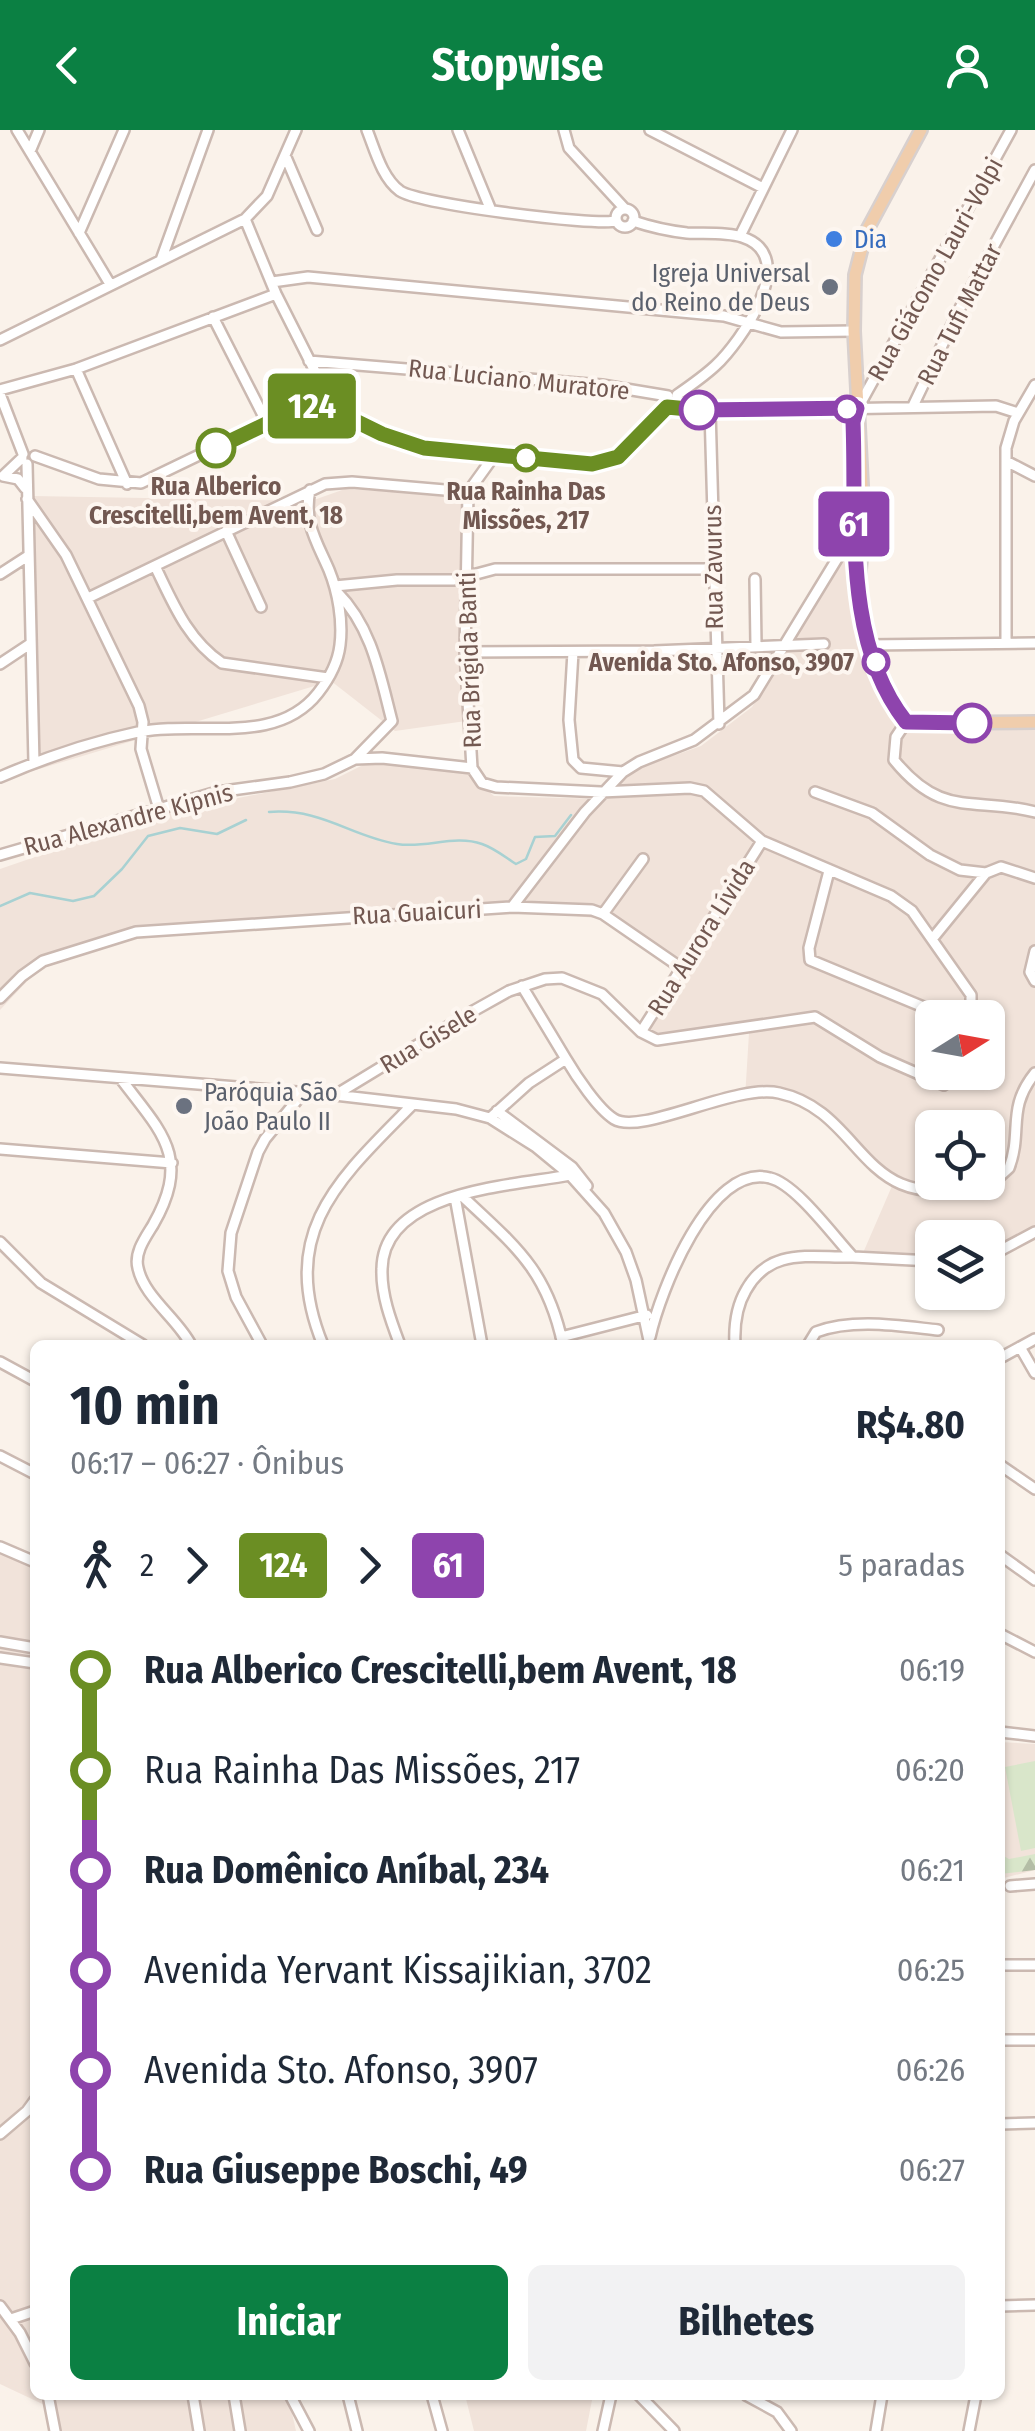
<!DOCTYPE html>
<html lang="pt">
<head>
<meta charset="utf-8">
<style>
  :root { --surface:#fff; --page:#f2f2f3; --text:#1f2937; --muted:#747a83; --accent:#0b8043 }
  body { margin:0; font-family:"Fira Sans Condensed",sans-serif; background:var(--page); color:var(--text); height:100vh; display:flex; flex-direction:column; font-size:38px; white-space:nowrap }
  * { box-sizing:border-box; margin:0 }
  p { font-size:32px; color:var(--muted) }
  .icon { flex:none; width:55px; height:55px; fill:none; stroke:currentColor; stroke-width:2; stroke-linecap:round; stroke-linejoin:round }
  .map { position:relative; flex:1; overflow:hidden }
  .drawer { position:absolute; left:30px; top:1210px; width:975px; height:1060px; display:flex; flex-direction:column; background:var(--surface); border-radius:15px; box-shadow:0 2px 8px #0004 }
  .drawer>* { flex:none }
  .badge { padding:0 20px; border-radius:8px; font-size:35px; line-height:65px }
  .needle { width:65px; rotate:79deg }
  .controls { position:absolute; left:915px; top:870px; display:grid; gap:20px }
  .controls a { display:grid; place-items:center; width:90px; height:90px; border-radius:15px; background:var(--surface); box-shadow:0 2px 8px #0004; font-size:50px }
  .map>.badge { position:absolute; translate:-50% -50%; box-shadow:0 0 0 5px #fff }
  .legs { display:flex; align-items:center; gap:15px; height:110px; padding:0 40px; font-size:32px }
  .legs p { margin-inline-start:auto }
  .overview { display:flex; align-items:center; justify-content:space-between; height:170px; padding:0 40px }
  h1 { font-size:55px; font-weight:700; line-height:75px }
  .button { display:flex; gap:20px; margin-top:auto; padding:20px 40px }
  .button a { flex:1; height:115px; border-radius:15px; background:var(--accent); color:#fff; font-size:40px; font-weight:700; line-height:115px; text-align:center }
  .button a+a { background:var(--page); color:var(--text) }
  ul { padding:0 40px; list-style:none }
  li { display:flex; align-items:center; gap:35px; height:100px; font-size:38px }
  li i { display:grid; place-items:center; width:15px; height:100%; margin:0 12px; background:currentColor }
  li i::after { content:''; width:25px; height:25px; margin:-12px; border:8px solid; border-radius:50%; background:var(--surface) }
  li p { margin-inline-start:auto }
  li:first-child i { background:linear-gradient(#0000 50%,currentColor 0) }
  li:last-child i { background:linear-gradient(currentColor 50%,#0000 0) }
  header { display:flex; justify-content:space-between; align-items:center; height:130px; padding:0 40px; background:var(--accent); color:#fff; font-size:45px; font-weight:700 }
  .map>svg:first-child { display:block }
  .residential { fill:#f1e3da; fill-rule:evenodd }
  .forest { fill:url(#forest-firs) }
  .pitch { fill:#d9e6ca }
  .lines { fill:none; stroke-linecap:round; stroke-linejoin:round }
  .stream { stroke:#a8d1d2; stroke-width:2.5 }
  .minor-casing { stroke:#cbb9b1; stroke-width:14 }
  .major-casing { stroke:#d8d0ce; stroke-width:16 }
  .minor { stroke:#fff; stroke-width:9 }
  .major { stroke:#f0cdac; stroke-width:11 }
  .line-1-casing { stroke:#fff; stroke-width:22 }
  .line-2-casing { stroke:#fff; stroke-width:22 }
  .line-1 { stroke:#6b8e23; stroke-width:15 }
  .line-2 { stroke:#8e44ad; stroke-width:15 }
  .shop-dot { fill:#3f7fe0; stroke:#fdf6f0; stroke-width:4 }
  .worship-dot { fill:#6b7280; stroke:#fdf6f0; stroke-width:4 }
  .stop-2-dot { fill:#fff; stroke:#8e44ad; stroke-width:5 }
  .stop-1-dot { fill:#fff; stroke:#6b8e23; stroke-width:5 }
  .labels { text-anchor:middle; stroke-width:8; stroke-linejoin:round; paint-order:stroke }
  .shop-label { font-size:25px; fill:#366cbe; stroke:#fdf6f0; text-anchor:start }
  .street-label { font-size:25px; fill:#725851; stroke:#fdf6f0 }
  .worship-label { font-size:25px; fill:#5b616d; stroke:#fdf6f0; text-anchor:end }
  .stop-label { font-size:25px; font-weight:bold; fill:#725851; stroke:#fdf6f0 }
</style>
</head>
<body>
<header><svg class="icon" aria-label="back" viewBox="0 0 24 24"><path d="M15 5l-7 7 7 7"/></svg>Stopwise<svg class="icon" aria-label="person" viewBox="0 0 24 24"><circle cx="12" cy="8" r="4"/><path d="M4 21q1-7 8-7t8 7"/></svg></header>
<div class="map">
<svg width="1035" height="2301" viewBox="0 0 1035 2301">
  <defs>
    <pattern id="forest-firs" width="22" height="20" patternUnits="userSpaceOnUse" patternTransform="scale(2.5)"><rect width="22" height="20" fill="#d9e6ca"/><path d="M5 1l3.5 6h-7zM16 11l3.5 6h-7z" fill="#b4bda6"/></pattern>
  </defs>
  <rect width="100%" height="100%" fill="#faf2ea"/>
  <path class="residential" d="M345,359l123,7 -1,143 6,81 -78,11 -64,-50 -295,89 -3,-274 278,5z
    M852,413l11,106 43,82 129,-2v500l-47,22v-13h-56v17l-69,-2 29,-67 -77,-76 -40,-13 -30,1 4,-65 -94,14 -12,-7 37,-69 -76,-52 -86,-9 -384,29 -79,23 -23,14 -32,34v-141l163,-56 172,-34 36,-18 98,13 25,22 107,3 38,-31 62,-22 51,-39zM932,888h56v54h-56zM932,998h56v54h-56z
    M0,1421l35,17v827h253l8,36h-236l-7,-22 -53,-25z
    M1000,1612l35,2v126l-35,9z
    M465,2265h128l-7,36h-112z"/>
  <path class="forest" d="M1000,1724l9,5 26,-5v16l-35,4z"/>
  <path class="pitch" d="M1035,1631v87l-14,3 -16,-84z"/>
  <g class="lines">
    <path class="stream" d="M269,682c53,-4 81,24 128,32 29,5 57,-10 85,0 12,4 23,13 34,20l10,-5 9,-22 20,-1 16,-21
      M0,776l30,-13 43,8 21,-5 28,-27 26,-33 32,-8 37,6 29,-14"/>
    <g class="minor-casing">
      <path id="minor" d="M17,0l93,154
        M367,0c8,20 15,48 33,61 19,13 192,35 216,30
        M458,0l32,78
        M564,0l5,18 56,61
        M650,0l113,58
        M31,19l8,-19
        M285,25l32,75
        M616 88a9 9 0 1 1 18 0a9 9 0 1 1-18 0Z
        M245,89l31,75 59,117
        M633,91c18,6 36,10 54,12 17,1 38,-1 55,4 60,19 -2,106 -27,129 -12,11 -25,20 -38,29
        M79,103l45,-103
        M740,106l52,-106
        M161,130l47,-130
        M272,152l36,-5 416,39 57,16 73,-1
        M213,187l54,106
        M0,210l245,-121 22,-23 29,-66
        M309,231l293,24 66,11
        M76,239l51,115
        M0,260l76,-21 200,-75
        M0,264l23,60
        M859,276l152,-276
        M913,276l47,-98 75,-138
        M678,278l100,2 218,-4 22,7
        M710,280l9,314
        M35,326l64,23 42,4 135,-65 39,-12 20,5 47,23 42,14 168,16 27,-7 48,-50
        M1006,331l29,15
        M27,334l7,299
        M3,346l15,3 7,9
        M3,346l19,-18
        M468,362l-3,160 7,116
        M27,369l39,56 73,151 4,16 -2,27 18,60
        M226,401l35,76
        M155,436c18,37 32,73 67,97l106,15
        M0,444l28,-18
        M755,449l1,66
        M335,456l62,-6h57l41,-11h218
        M88,468l237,-114 27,-2 116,10 26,-36
        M1006,513v-195l8,-27 21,-36
        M868,515l167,-2
        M465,522l189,-1 170,-7
        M573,522l-4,68 4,40 8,8 42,4
        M0,534l30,-20
        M906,592l-10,15 -2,23c49,60 80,36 141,52
        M355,629l27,-1 90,10 10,15 14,4 105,5 89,-4 14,3 58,50 129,55 21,15 59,84v23
        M0,647c44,-19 91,-35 138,-45 59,-12 138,15 180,-39 11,-14 20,-31 22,-48 3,-24 -2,-53 -11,-75 -12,-28 -26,-48 -19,-80
        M815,662l57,21 58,42 30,15 26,3 15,-6 34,11
        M0,725l217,-63 73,-10 34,-8 31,-15 37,-38c-12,-46 -20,-94 -55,-129
        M829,741l-20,77 1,12 140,58
        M512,777l80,3 11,4 77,53
        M603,784l40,-55
        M933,808l53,-65
        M1035,821l-5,21 5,9
        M522,856l44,73
        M0,868l22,-22 21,-15 93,-29 376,-25 73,-95 38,-40 16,-10 55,-22 60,-45 100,-164
        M641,902l121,-191
        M0,938l335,27 121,14 34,9 46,29 34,28 34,38 22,39 10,28 14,65
        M121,949c40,53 71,78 32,146 -8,13 -19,28 -15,43 6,29 40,51 53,77
        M337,964l138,-84 34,-19 36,-12 17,-1 40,16 39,38 16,8 158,-23 65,40 64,28 5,-13
        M497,981l75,56 15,19
        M490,988l39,-35 37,-24c10,17 32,50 48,60 27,17 122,-36 165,-26 88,19 80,129 205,89
        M0,1019l172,14
        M988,1051l10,-3 11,-10c14,-37 -3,-59 26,-95
        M461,1065c54,51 86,74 102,150
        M455,1067l27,148
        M0,1112l41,41 102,62
        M988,1127l47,-25
        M561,1207l86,-22
        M650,1207c10,-45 60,-175 120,-159 26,6 64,59 83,79l79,4
        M262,1215l-26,-48 -8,-26 3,-38 27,-81 7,-13 38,-46
        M323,1215c-46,-113 16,-166 90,-241
        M400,1215c-9,-24 -19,-50 -18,-76 1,-79 131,-83 188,-94
        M735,1215c-1,-19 1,-38 11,-55 24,-43 64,-32 107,-33
        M808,1215l8,-13c38,-14 84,-6 122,-2
        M1020,1217l15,26
        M1000,1228l35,-19
        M0,1232l35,19
        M0,1326l35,18
        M1000,1335l35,24
        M0,1417l35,15
        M1000,1425l35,25
        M1000,1504l35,18
        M0,1512l35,6
        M0,1528l35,5
        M1000,1602l35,4
        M1010,1756l25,-2
        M1000,1835h35
        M1000,1910h35
        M1000,1994l35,-1
        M0,2004l27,-23 8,-11
        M0,2176l20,27 15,30
        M1000,2176l35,-1
        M11,2189l24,-8
        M48,2265l7,36
        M193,2265l6,36
        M234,2265l6,36
        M290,2265l19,36
        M348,2265l9,36
        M432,2265l10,36
        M639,2265l35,36
        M746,2265l31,17 14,19
        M603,2301l8,-36
        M876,2301l6,-36
        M969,2301l7,-36"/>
    </g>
    <g class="major-casing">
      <path id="major" d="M856,281l-3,11c3,71 -5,151 14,220 7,24 20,49 32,72l7,8 11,1 118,-1
        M859,451l5,-57 -10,-193 1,-56 11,-43 55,-102"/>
    </g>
    <use href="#minor" class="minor"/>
    <use href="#major" class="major"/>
  </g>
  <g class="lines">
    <g class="line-1-casing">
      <path id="line-1" d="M216,318l77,-37 22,-5 20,5 47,23 42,14 168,16 26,-7 49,-50 32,3"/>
    </g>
    <g class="line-2-casing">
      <path id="line-2" d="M699,280l158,-2 -4,14c4,97 -11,219 53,300l66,1"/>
    </g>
    <use href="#line-1" class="line-1"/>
    <use href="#line-2" class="line-2"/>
  </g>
  <circle class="shop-dot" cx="834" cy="109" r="10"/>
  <g class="worship-dot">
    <circle cx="830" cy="157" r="10"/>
    <circle cx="184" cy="976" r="10"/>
  </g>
  <g class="stop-2-dot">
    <circle cx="847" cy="279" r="12"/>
    <circle cx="699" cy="280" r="18"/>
    <circle cx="876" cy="532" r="12"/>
    <circle cx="972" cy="593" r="18"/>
  </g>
  <g class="stop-1-dot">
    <circle cx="216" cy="318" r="18"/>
    <circle cx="526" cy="328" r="12"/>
  </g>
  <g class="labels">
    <g class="shop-label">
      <text x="854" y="118">Dia</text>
    </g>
    <g class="street-label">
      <text transform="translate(935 139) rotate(-61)" y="9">Rua Giácomo Lauri-Volpi</text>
      <text transform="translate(959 184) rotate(-63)" y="9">Rua Tufi Mattar</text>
      <text transform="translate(519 249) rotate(6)" y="9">Rua Luciano Muratore</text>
      <text transform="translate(713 437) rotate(-91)" y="9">Rua Zavurus</text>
      <text transform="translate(469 530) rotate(-92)" y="9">Rua Brígida Banti</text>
      <text transform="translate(128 689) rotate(-15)" y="9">Rua Alexandre Kipnis</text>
      <text transform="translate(417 782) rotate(-3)" y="9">Rua Guaicuri</text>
      <text transform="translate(701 807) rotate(-58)" y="9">Rua Aurora Lívida</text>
      <text transform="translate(428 909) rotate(-31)" y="9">Rua Gisele</text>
    </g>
    <g class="worship-label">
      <text x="810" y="152">Igreja Universal<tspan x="810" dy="29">do Reino de Deus</tspan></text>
      <text x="204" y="971" text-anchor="start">Paróquia São<tspan x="204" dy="29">João Paulo II</tspan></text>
    </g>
    <g class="stop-label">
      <text x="216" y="365">Rua Alberico<tspan x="216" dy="29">Crescitelli,bem Avent, 18</tspan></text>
      <text x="526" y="370">Rua Rainha Das<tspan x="526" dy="29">Missões, 217</tspan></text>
      <text x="854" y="541" text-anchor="end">Avenida Sto. Afonso, 3907</text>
    </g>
  </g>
</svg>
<div class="controls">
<a><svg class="needle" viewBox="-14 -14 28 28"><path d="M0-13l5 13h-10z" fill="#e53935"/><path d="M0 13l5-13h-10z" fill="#747a83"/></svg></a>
<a><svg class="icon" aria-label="locate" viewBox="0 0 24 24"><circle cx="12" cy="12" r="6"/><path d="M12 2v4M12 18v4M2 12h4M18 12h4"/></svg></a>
<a><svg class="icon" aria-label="layers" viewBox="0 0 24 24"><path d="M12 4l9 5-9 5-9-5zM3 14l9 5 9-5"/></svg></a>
</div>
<b class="badge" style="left:312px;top:276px;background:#6b8e23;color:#fff">124</b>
<b class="badge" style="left:854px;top:394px;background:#8e44ad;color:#fff">61</b>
<section class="drawer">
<div class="overview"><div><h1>10 min</h1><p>06:17 – 06:27 · Ônibus</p></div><b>R$4.80</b></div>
<div class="legs"><svg class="icon" aria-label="walk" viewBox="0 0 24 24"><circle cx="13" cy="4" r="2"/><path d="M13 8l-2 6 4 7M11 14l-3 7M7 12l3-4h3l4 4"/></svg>2<svg class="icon" aria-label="forward" viewBox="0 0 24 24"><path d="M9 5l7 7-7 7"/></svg><b class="badge" style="background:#6b8e23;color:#fff">124</b><svg class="icon" aria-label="forward" viewBox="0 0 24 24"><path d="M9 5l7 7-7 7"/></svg><b class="badge" style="background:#8e44ad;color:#fff">61</b><p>5 paradas</p></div>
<ul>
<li><i style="color:#6b8e23"></i><b>Rua Alberico Crescitelli,bem Avent, 18</b><p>06:19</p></li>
<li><i style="color:#6b8e23"></i><span>Rua Rainha Das Missões, 217</span><p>06:20</p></li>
<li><i style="color:#8e44ad"></i><b>Rua Domênico Aníbal, 234</b><p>06:21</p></li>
<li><i style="color:#8e44ad"></i><span>Avenida Yervant Kissajikian, 3702</span><p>06:25</p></li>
<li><i style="color:#8e44ad"></i><span>Avenida Sto. Afonso, 3907</span><p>06:26</p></li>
<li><i style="color:#8e44ad"></i><b>Rua Giuseppe Boschi, 49</b><p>06:27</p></li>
</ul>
<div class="button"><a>Iniciar</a><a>Bilhetes</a></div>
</section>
</div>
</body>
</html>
